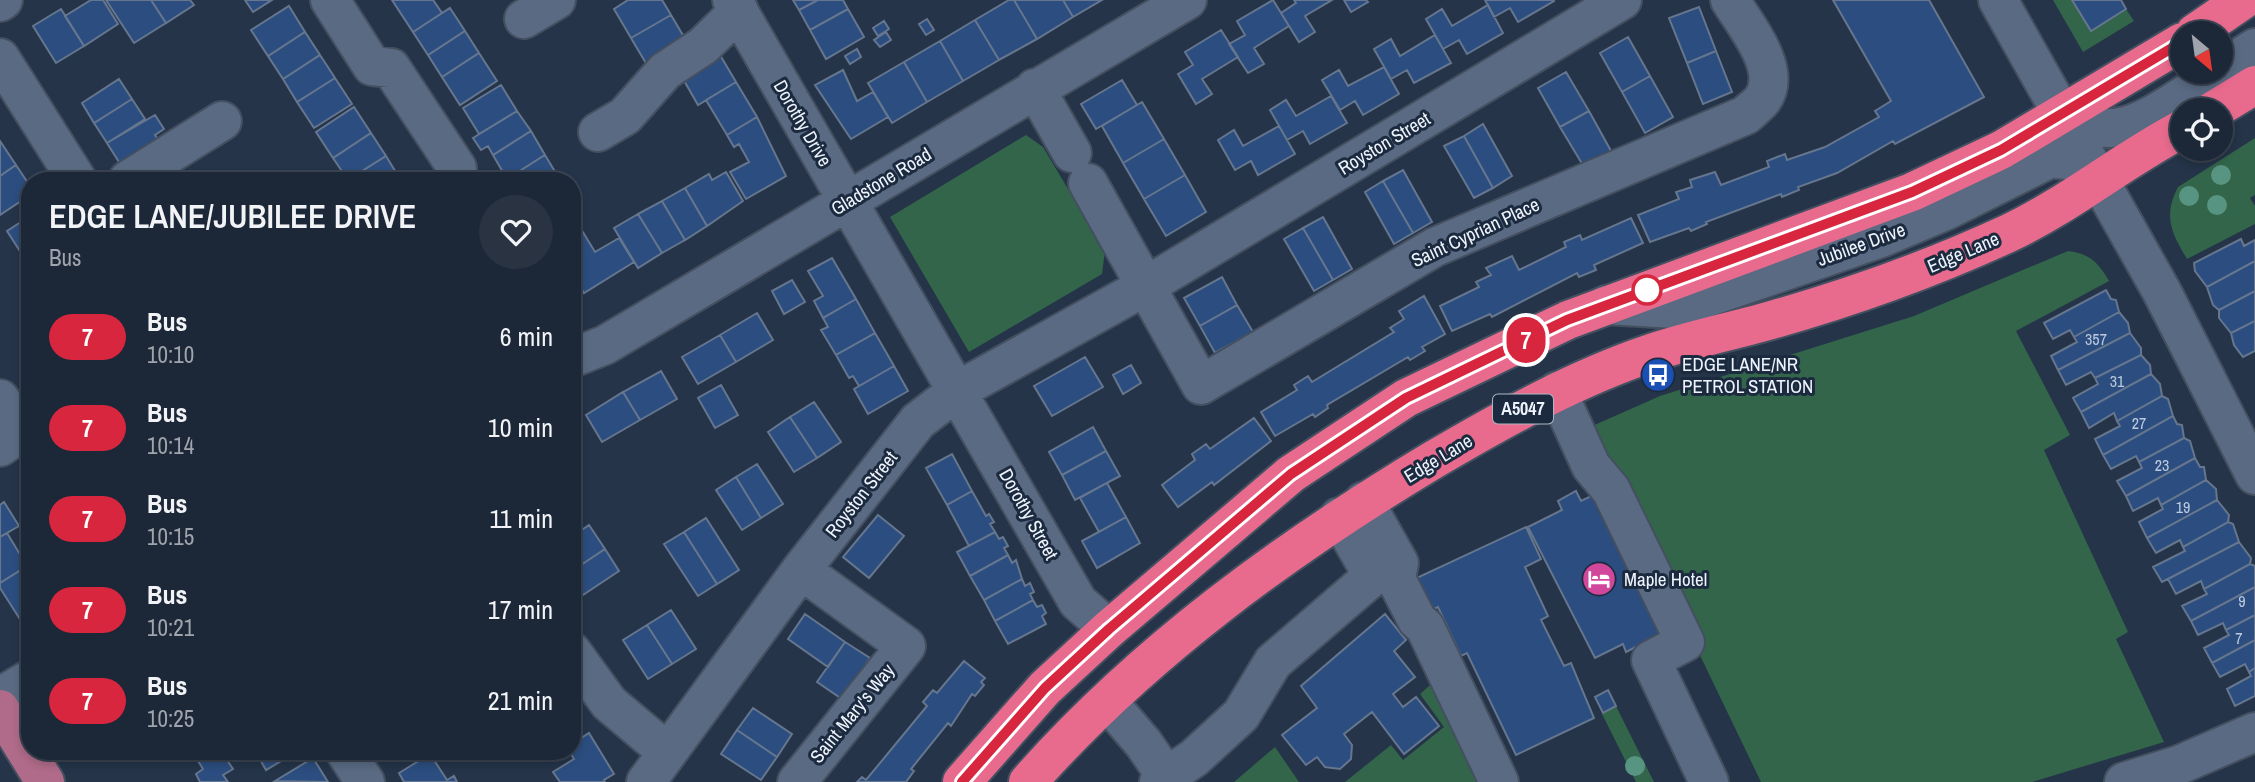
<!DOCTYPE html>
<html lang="en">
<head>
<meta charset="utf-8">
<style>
  :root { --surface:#1c2737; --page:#293342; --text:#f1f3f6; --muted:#a0a5ad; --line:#3a4452 }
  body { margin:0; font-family:"Archivo Narrow",sans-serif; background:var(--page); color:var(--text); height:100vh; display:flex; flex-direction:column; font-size:26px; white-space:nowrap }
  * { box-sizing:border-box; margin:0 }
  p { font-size:23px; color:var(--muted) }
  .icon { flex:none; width:38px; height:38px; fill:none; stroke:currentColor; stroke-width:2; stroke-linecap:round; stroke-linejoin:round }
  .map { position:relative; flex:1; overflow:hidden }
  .panel { position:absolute; left:21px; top:172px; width:560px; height:588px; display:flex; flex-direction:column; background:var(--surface); border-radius:28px; box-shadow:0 4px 10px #0003,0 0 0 2px var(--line) }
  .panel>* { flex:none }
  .badge { padding:0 14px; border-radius:23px; font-size:24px; line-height:46px }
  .needle { width:46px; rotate:151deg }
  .fabs { position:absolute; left:2170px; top:21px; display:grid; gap:14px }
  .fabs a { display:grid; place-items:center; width:63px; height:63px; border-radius:50%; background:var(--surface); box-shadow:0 4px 10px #0003,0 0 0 2px var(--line); font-size:35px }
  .map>.badge { position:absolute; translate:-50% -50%; box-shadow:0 0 0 4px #fff }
  .round { display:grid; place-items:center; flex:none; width:74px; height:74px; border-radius:37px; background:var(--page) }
  .overview { display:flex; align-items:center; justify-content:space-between; height:119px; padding:0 28px }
  h1 { font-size:33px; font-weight:600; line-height:52px }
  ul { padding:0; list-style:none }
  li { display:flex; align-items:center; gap:21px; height:91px; padding:0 28px }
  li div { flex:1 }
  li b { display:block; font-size:26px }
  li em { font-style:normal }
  li .badge { min-width:77px; font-weight:700; text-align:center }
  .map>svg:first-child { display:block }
  .green { fill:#32654a }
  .building { fill:#2b4d7f; stroke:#65768e; stroke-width:2 }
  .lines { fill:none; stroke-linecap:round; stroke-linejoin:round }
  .minor-casing { stroke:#444f60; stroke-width:42 }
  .major-casing { stroke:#444f60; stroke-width:42 }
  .highway-casing { stroke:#444f60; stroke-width:42 }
  .minor { stroke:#596a82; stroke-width:38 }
  .major { stroke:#af6b89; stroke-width:38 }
  .highway { stroke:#e86b8e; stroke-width:38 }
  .tree { fill:#579481 }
  .line-casing { stroke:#fff; stroke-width:16 }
  .line { stroke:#d7263d; stroke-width:10 }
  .stop-dot { fill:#fff; stroke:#d7263d; stroke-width:3.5 }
  .labels { text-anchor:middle; stroke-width:6; stroke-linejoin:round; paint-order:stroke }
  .number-label { font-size:16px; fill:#bdcade }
  .shield { fill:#1c2a3f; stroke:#afb7c4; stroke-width:2 }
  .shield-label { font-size:18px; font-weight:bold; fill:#eef4fd }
  .street-label { font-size:19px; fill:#eef4fd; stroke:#1c2a3f }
  .poi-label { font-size:19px; fill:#eef4fd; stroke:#1c2a3f; text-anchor:start }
</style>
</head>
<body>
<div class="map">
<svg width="2255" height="782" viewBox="0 0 2255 782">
  <rect width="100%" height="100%" fill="#253449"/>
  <path class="green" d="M2053,0h19l20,30 34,-21 8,12 -51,31z
    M1026,135l17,12 62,104 -3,23 -133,78 -79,-135z
    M2255,138v57l-5,3 5,8v18l-68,35c-16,-27 -24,-43 -9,-72z
    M2068,251c22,3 30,11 41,30l-93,50 54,104 -26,15 84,182 -12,7 48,103 -132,40h-271l-171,-355 70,-31 254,-80z
    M1437,679l52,103h-144l46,-37 12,15 41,-33 -24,-33z
    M1616,706l38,76h-18l-34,-68z
    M1275,747l24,35h-65z"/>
  <path class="building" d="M91,0h12l15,24 -34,22 -19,-30z
    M106,0h45l15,23 -32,20z
    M151,0h39l4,5 -28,18z
    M245,0h27l-19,12z
    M392,0h41l9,13 -29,19z
    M628,0h34l9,15 -40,23 -17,-29z
    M793,0h25l-19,10z
    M818,0h25l5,9 -38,21 -11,-20z
    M1009,0h5l23,39 -38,21 -24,-40z
    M1014,0h49l10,17 -36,22z
    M1063,0h39l-29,17z
    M1273,0l16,26 -35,22 10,16 -16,9 -19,-29 16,-9 -8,-14z
    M1294,0h38l-27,16 10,16 -16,10 -18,-29 15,-10z
    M1344,0h22l2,2 -17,10z
    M1485,0h68l1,1 -36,21 -8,-14 -16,9z
    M1833,0h96l55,97 -89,47 -2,-3 -56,32 -39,14 1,3 -17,7 -1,-3 -75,28 1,2 -16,7 -2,-3 -39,14 -12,-27 41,-16 -3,-7 16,-5 -2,-7 25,-8 6,13 48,-18 -2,-6 18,-7 2,6 38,-13 54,-30 -4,-6 16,-10z
    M2072,0h49l5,9 -35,22z
    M1488,5l15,28 -36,21 -8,-14 -16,9 -17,-30 16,-10 10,17z
    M289,6l16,26 -37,24 -17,-26z
    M1699,7l17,44 -29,12 -18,-45z
    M450,8l15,23 -37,24 -15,-23z
    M61,9l23,37 -28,17 -23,-37z
    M848,9l16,28 -38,22 -16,-29z
    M671,15l16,27 -40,23 -16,-27z
    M927,19l7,11 -8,5 -7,-11z
    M975,20l24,40 -36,21 -23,-40z
    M884,21l5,8 -11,7 -5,-8z
    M1221,30l17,27 -36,22 10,15 -16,10 -18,-30 15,-9 -8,-13z
    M465,31l14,22 -37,24 -14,-22z
    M305,32l15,23 -37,24 -15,-23z
    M886,32l5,8 -11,7 -6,-7z
    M1435,35l16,28 -37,20 -7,-13 -16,9 -17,-30 17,-10 9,17z
    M1628,37l22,39 -28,16 -22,-39z
    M940,41l23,40 -36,21 -23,-40z
    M857,49l4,8 -11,7 -5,-8z
    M1716,51l16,41 -29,12 -16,-41z
    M479,53l18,28 -37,24 -18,-28z
    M320,55l15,23 -38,24 -14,-23z
    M720,55l16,27 -38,23 -16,-28z
    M904,62l23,40 -35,21 -24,-40z
    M1384,67l15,27 -36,21 -8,-14 -15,9 -18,-30 17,-10 9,16z
    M843,70l14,31 16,-9 15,25 -37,22 -36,-54z
    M1566,72l23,39 -29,16 -22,-39z
    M1650,76l23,41 -28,16 -23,-41z
    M335,78l17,26 -38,24 -17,-26z
    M119,79l13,20 -38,24 -12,-20z
    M1122,80l15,25 -41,24 -15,-25z
    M736,82l21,35 -30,18 -21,-35z
    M501,85l16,26 -38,23 -16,-26z
    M1331,96l16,27 -37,21 -7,-13 -16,9 -17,-30 16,-10 10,16z
    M132,99l13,20 -38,24 -13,-20z
    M1142,102l22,37 -41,24 -21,-37z
    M354,107l17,26 -38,25 -17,-26z
    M517,111l14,20 -38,24 -5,-9 -7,4 -8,-12z
    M1589,111l22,40 -27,16 -24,-40z
    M155,115l9,14 -9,6 8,12 -39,23 -17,-27z
    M757,117l29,59 -40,23 -16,-27 19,-10 -10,-18 -5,3 -7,-12z
    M1483,124l29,52 -19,12 -29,-52z
    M1279,126l16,28 -37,21 -7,-14 -16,9 -17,-30 16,-10 9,16z
    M531,131l14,24 -38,24 -14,-24z
    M371,133l15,23 -38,24 -15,-22z
    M1464,136l29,52 -19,10 -30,-52z
    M1164,139l21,36 -41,24 -21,-36z
    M0,141l16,24 -16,11z
    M545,155l15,25 -53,-1z
    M386,156l14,23 -52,1z
    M16,165l14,21v9l-30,20v-39z
    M1403,170l29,52 -19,11 -30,-52z
    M726,172l17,29 -36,25 -22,-38 24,-14 3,6z
    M1185,175l21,37 -40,24 -22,-37z
    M1383,181l30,52 -19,11 -29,-52z
    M685,188l22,38 -22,14 -23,-39z
    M662,201l23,39 -23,13 -24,-39z
    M638,214l24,39 -24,15 -24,-40z
    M30,216v40l-5,3 -18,-28z
    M1323,217l29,52 -19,11 -30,-52z
    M1631,218l12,25 -49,22 2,5 -17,7 -2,-4 -85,44 -2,-3 -38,17 -12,-25 39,-19 -3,-5 15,-7 -5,-7 26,-12 7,14 47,-23 -2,-5 16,-7 2,5z
    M578,224l17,28 24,-14 15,24 -50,31 -12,-20v-46z
    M1303,228l30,52 -19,11 -30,-52z
    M2241,239l3,7 11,-6v21l-48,26 -12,-16 -1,-8z
    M832,258l24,41 -33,19 -9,-17 9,-5 -15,-25z
    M2255,261v30l-36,19 -6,-5 -6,-18z
    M1222,277l15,28 -37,21 -16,-28z
    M792,280l13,22 -21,12 -12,-23z
    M2106,290l5,9 5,1 3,12 -45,25 -4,-7 -17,9 -9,-16z
    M2255,291v30l-24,12 -12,-15v-8z
    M1424,296l21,38 -23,13 3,4 -15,9 -2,-3 -81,48 1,3 -13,9 -2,-3 -38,22 -14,-24 36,-22 -3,-5 14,-9 4,6 82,-50 -4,-4 14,-9 -5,-8z
    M856,299l19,34 -39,22 -15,-25 7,-3 -5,-9z
    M1237,305l16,27 -38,21 -15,-27z
    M2119,312l9,11 2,10 -72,37 -7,-14 26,-14 -3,-5z
    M757,313l16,27 -37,22 -16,-27z
    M2255,321v30l-12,6 -9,-12 -3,-12z
    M875,333l19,33 -35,20 -6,-10 -4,2 -13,-23z
    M2130,333l11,15v7l-46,23 -4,-6 -25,13 -8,-15z
    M720,335l16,27 -38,22 -16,-27z
    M2141,355l9,10 1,9 -70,38 -8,-14 25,-14 -3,-6z
    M1085,357l18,30 -51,29 -18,-30z
    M1131,365l10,18 -18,11 -10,-19z
    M894,366l14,25 -40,23 -14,-25z
    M661,371l16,28 -37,21 -17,-28z
    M2151,374l9,10 2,12 -45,25 -3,-8 -25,15 -8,-16z
    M721,385l17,30 -23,13 -17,-30z
    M623,392l17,28 -38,22 -16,-27z
    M2162,396l6,3 5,17 -70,39 -8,-16 25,-13 -3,-5z
    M814,402l27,40 -24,16 -27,-41z
    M2173,416l4,8 5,1 2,13 -45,24 -3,-6 -25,13 -8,-14z
    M790,417l27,41 -23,14 -26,-40z
    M1254,418l17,23 -57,44 -2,-3 -34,25 -16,-22 33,-25 -3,-6 14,-10 4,5z
    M1093,427l13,24 -44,24 -13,-23z
    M2184,438l6,3 5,17 -69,38 -9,-15 25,-13 -3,-6z
    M1106,451l14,25 -45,24 -13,-25z
    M952,454l20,37 -25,14 -21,-37z
    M2195,458l5,9h4l2,13 -45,25 -3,-7 -25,13 -7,-15z
    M757,464l26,40 -22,14 -25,-41z
    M736,477l25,41 -19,12 -26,-40z
    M2206,480l10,9 1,11 -70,38 -8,-16 24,-13 -2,-4z
    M1107,483l19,34 -27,15 -19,-34z
    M972,491l14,25 3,-2 5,8 -4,2 5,8 -26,14 -22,-41z
    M1576,491l5,10 19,-9 69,138 -43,22 -3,-8 -28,14 -67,-131 34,-17 -4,-9z
    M2217,500l12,15 -1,7 -45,25 -3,-7 -24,13 -9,-15z
    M4,502l15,24 -19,11v-32z
    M878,515l26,21 -35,42 -26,-21z
    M1126,517l14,26 -43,25 -15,-27z
    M706,518l33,52 -22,14 -33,-52z
    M2228,522l5,2 6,18 -77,40 -9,-15 32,-16 -2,-4z
    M589,525l16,24 -33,22v-34z
    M1526,527l15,32 -16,8 23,49 -7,4 23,46 7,-3 23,55 -78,37 -49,-102 -6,3 -23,-49 -17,8 -15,-32z
    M684,532l33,52 -19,12 -34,-52z
    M995,532l4,7 4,-2 5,9 -4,2 4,7 -38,21 -13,-24z
    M7,533l20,33 -27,17v-46z
    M2239,542l12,16 -1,6 -46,25 -3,-8 -25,13 -8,-15z
    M605,549l14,22 -39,26 -8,-11v-15z
    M1008,555l4,8 4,-3 6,19 -38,21 -14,-24z
    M2250,564l5,2v21l-64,34 -9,-15 25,-12 -3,-5z
    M21,570l9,14v36l-7,4 -23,-36v-5z
    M1022,579l3,7 5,-3 4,9 -4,2 3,6 -38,21 -11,-21z
    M2255,587v28l-29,15 -3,-7 -25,12 -7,-14z
    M1033,600l4,7 5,-2 4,8 -4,3 4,8 -38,20 -13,-23z
    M671,610l25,39 -24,15 -25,-39z
    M805,614l40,28 -17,25 -40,-28z
    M1385,614l21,26 -12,11 21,26 -22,17 10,13 13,-10 23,29 -35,28 -32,-42 -28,22 8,11 -1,14 -11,10 -15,-2 -8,-10 -11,8 -24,-30 35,-27 -16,-22z
    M2255,615v25l-43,23 -8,-15 25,-13 -3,-5z
    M647,625l25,39 -24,15 -25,-39z
    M2255,640v28l-6,4 -4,-8 -25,13 -8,-14z
    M845,642l25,16 -28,41 -25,-17z
    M964,661l21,17 -4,4 3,3 -9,11 -3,-2 -21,32 -3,-3 -37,46 3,2 -8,11h-49l5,-5 4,3 61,-74 -4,-4 10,-12 4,3z
    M2255,668v28l-20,10 -8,-17 24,-13 -2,-4z
    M1608,690l8,16 -13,7 -8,-16z
    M753,708l39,26 -15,23 -40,-27z
    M737,730l40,27 -16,23 -40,-26z
    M589,733l25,41 -10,6 1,2h-45l-7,-10 21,-13 -5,-8h3v-7z
    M192,751h29l12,18 -10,6 5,7h-28l-4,-8 7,-5z
    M255,751h43l-32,19z
    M430,754l17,26 7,-4 3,6h-53l-5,-9z
    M313,758l15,24 -53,-1z"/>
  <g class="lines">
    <g class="minor-casing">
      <path id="minor" d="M330,0l42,66 19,2 66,100 -1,12
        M732,0l346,602 31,27
        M1998,0l164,292 93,183
        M0,2l3,-2
        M524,19l32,-19
        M0,58l77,122
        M2221,70l34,-22
        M1035,88l37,65
        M2062,114c15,6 30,14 47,14 34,1 81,-38 110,-56
        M598,132l27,-16 40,-45 38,-25 36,-35
        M128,180l94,-59
        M1088,183l113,202 234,-138 311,-132c5,-5 12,-10 16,-15 22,-30 -17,-75 -32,-100
        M1606,305l68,4 207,-71 64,-27 104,-52c22,-1 37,4 51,21
        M572,358l33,-13 582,-345
        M1557,391l34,75 20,24 74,152 -34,18 58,122
        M0,399l22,33 -22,15
        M1364,501l35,62 -3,16 21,41 8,7 74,155
        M572,652l37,51 57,48
        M0,697l30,-18
        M1108,702l36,42 26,38
        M345,751l20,31
        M646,782l155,-212 117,-149 39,-30 189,-105 476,-286
        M797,782l109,-136 -105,-76
        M1159,782l35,-24 47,-43 32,-53 100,-86 -34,-59
        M2124,782l55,-17 76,-33"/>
    </g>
    <g class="major-casing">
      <path id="major" d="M0,709l45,73"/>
    </g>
    <g class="highway-casing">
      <path id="highway" d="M2195,33l48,-33
        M2214,110l41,-25
        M962,782l83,-94 64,-59 182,-155 115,-76 162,-78 344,-128 89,-42 181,-108
        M1028,782c115,-130 257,-233 405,-322 70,-41 141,-81 218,-107 38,-13 78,-21 117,-32 82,-23 163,-52 241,-88 61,-29 114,-73 173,-104"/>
    </g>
    <use href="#minor" class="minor"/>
    <use href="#major" class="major"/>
    <use href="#highway" class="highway"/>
  </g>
  <g class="tree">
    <circle cx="2221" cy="175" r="10"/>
    <circle cx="2189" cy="196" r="10"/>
    <circle cx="2217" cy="205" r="10"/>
    <circle cx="1635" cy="766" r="10"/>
  </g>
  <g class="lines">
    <g class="line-casing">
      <path id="line" d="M962,782l83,-94 64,-59 182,-155 115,-76 161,-78 345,-128 89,-42 181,-108"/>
    </g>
    <use href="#line" class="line"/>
  </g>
  <defs>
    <g id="bus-disc" transform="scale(1.75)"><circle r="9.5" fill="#1a4fb4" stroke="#1c2a3f"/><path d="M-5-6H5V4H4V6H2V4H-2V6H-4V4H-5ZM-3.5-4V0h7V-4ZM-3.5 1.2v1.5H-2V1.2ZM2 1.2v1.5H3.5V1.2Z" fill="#fff"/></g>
    <g id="hotel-disc" transform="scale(1.75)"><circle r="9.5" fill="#d1479c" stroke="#1c2a3f"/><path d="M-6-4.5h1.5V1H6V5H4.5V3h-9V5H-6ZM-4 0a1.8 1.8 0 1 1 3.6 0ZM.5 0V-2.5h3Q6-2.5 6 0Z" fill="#fff"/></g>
  </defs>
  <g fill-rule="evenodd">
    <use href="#bus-disc" x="1658" y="375"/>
    <use href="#hotel-disc" x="1599" y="579"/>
  </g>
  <circle class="stop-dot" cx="1647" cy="290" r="14"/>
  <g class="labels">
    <g class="number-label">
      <text x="2096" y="345">357</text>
      <text x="2117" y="387">31</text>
      <text x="2139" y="429">27</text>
      <text x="2162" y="471">23</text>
      <text x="2183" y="513">19</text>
      <text x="2242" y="607">9</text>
      <text x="2239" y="644">7</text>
    </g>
    <rect class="shield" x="1493" y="394.5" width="60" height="29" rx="5"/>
    <g class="shield-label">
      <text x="1523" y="415">A5047</text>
    </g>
    <g class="street-label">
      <text transform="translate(803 123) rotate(60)" y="7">Dorothy Drive</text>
      <text transform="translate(1384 143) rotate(-31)" y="7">Royston Street</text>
      <text transform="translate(881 181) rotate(-31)" y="7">Gladstone Road</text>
      <text transform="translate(1475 232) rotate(-25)" y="7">Saint Cyprian Place</text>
      <text transform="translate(1861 244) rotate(-20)" y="7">Jubilee Drive</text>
      <text transform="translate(1963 252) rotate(-23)" y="7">Edge Lane</text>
      <text transform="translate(1438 458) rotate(-31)" y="7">Edge Lane</text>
      <text transform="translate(861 494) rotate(-52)" y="7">Royston Street</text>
      <text transform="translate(1029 514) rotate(61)" y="7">Dorothy Street</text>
      <text transform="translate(852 713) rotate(-51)" y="7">Saint Mary's Way</text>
    </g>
    <g class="poi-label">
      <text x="1682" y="371">EDGE LANE/NR<tspan x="1682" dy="22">PETROL STATION</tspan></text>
      <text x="1624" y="586">Maple Hotel</text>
    </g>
  </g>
</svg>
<div class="fabs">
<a><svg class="needle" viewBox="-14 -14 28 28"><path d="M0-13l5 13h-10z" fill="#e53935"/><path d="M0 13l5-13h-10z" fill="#a0a5ad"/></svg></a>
<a><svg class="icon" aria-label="locate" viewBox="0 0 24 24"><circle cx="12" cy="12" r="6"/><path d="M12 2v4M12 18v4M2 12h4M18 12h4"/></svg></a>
</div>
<b class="badge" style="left:1526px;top:340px;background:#d7263d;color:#fff">7</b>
<section class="panel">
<div class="overview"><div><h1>EDGE LANE/JUBILEE DRIVE</h1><p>Bus</p></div><a class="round"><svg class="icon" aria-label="heart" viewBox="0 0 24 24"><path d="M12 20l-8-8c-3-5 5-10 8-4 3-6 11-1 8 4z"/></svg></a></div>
<ul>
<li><span class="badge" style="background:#d7263d;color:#fff">7</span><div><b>Bus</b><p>10:10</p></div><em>6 min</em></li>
<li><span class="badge" style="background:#d7263d;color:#fff">7</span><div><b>Bus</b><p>10:14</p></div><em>10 min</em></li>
<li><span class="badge" style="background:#d7263d;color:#fff">7</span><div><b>Bus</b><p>10:15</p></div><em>11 min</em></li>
<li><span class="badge" style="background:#d7263d;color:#fff">7</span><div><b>Bus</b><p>10:21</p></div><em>17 min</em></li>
<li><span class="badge" style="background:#d7263d;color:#fff">7</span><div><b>Bus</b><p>10:25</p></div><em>21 min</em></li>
</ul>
</section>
</div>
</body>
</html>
